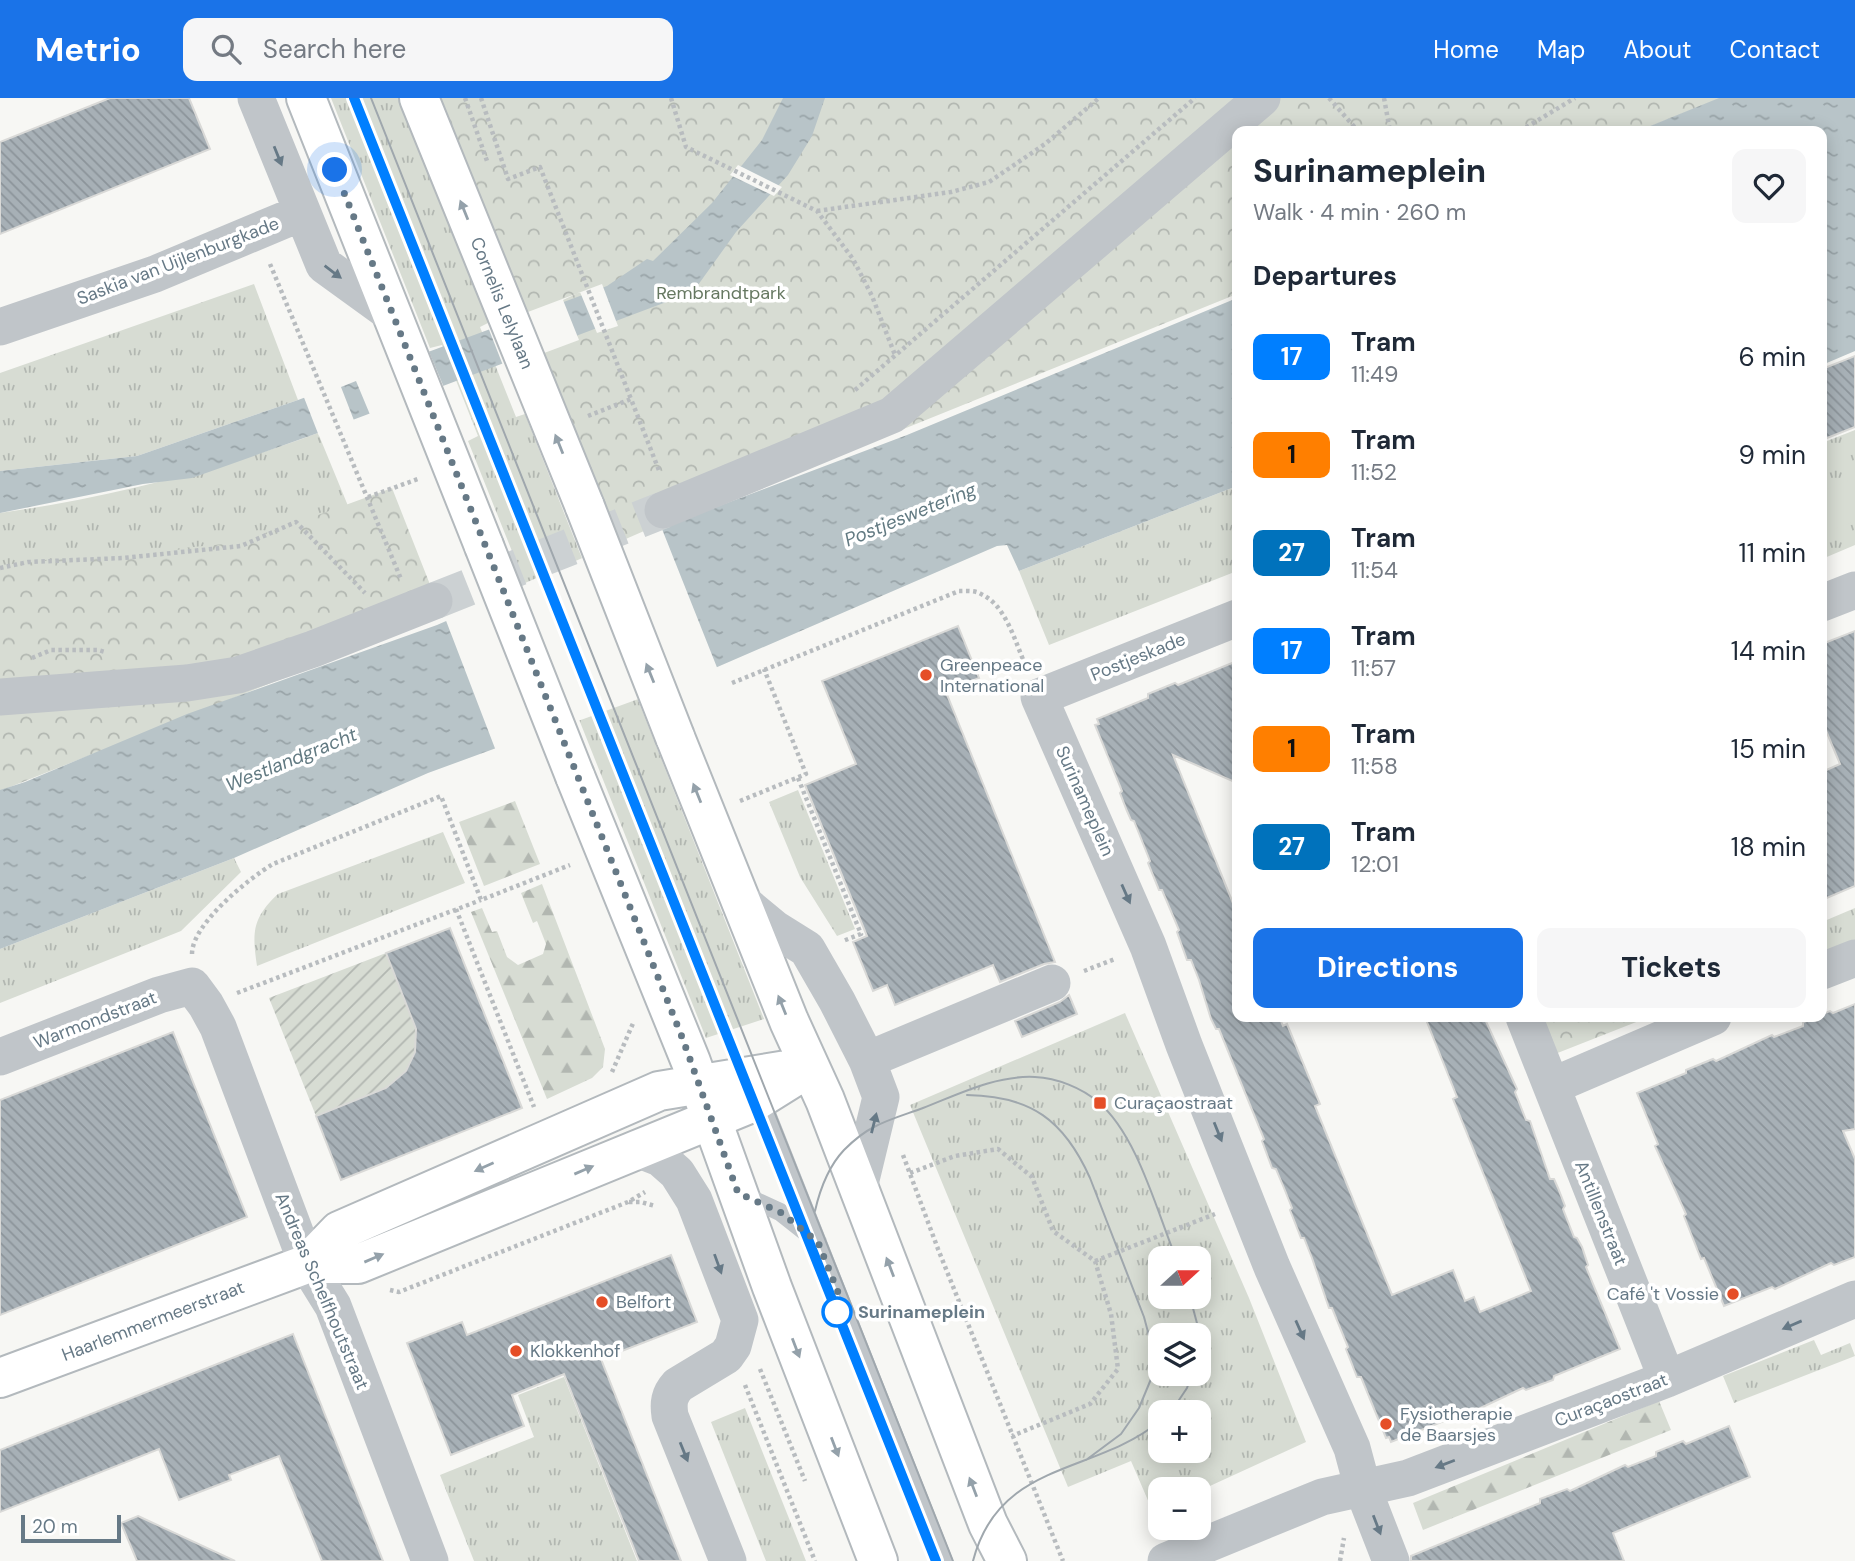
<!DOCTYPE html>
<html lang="en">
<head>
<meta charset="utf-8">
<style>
  :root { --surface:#fff; --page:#f6f6f7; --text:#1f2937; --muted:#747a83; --accent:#1a73e8 }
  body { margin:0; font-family:"DM Sans",sans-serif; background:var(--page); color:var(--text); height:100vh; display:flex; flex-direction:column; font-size:26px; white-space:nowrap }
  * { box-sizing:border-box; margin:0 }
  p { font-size:23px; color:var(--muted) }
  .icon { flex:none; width:38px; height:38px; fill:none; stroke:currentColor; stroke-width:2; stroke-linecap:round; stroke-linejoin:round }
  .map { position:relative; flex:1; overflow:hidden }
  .side { position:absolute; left:1232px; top:28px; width:595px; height:896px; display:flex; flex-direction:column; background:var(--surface); border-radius:14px; box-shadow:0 4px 18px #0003 }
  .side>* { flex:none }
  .badge { padding:0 14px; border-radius:10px; font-size:24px; line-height:46px }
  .needle { width:46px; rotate:69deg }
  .fabs { position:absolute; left:1148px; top:1148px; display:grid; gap:14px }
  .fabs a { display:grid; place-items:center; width:63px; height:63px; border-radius:14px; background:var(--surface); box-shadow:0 4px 18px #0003; font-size:35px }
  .scale { position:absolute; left:21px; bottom:18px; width:100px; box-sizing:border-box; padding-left:7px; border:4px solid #667986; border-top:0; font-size:19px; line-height:24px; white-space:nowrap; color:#667986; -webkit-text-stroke:5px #fff; paint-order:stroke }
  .you { position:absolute; width:35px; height:35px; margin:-18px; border:5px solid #fff; border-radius:50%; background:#1a73e8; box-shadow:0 0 0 10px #1a73e833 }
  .map>.badge { position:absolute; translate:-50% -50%; box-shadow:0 0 0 4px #fff }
  h2 { padding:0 21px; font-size:26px; line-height:63px }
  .round { display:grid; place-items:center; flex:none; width:74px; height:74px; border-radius:14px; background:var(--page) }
  .headline { display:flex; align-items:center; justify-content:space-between; height:119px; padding:0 21px }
  h1 { font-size:33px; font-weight:700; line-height:52px }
  .primary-button { display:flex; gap:14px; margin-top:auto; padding:14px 21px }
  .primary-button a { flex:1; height:80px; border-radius:14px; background:var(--accent); color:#fff; font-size:28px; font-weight:700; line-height:80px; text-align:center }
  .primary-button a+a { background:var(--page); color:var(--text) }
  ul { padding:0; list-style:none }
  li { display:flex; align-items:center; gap:21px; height:98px; padding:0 21px }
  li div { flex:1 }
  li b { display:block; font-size:26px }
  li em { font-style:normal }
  li .badge { min-width:77px; font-weight:700; text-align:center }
  header { display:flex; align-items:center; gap:42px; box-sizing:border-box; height:98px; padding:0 35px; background:var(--accent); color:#fff }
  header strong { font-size:33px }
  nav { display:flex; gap:38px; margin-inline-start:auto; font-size:24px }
  .search { width:490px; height:63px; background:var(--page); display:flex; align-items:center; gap:18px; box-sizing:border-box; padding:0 24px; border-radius:14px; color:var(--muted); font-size:26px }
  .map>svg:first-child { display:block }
  .grass { fill:url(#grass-tufts); fill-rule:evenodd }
  .forest { fill:url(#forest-firs) }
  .park { fill:url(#park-crowns) }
  .garden { fill:url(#garden-furrows) }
  .pitch { fill:#d7dcd3 }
  .water { fill:url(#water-ripples) }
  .pier { fill:#f7f7f4 }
  .building { fill:url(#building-back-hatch); stroke:#d9d9d7; stroke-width:2 }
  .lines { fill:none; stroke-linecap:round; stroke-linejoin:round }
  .street-tunnel { stroke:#ccd1d3; stroke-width:37; stroke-dasharray:37 18; stroke-linecap:butt }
  .secondary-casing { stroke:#b3b9bd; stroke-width:42 }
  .path { stroke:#b8bcbf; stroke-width:4.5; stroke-dasharray:3.5 3.5; stroke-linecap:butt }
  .lane { stroke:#c0c5c9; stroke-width:18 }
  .street { stroke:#c0c5c9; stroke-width:37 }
  .secondary { stroke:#fff; stroke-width:38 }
  .tram { stroke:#9fa7ad; stroke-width:2 }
  .secondary-bridge-casing { stroke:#b3b9bd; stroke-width:42; stroke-linecap:butt }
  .secondary-bridge { stroke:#fff; stroke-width:38 }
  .oneway { fill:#667986 }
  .oneway2 { fill:#94a1aa }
  .line-casing { stroke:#fff; stroke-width:16 }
  .line { stroke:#007fff; stroke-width:10 }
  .walk { stroke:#667986; stroke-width:7; stroke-dasharray:0 12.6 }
  .poi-dot { fill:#e54e27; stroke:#fff; stroke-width:2.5 }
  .stop-dot { fill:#fff; stroke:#007fff; stroke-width:3.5 }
  .labels { text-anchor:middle; stroke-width:7; stroke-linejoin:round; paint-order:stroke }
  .street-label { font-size:18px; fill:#667986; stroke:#fff }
  .park-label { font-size:18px; fill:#667861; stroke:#fff }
  .poi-label { font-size:18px; fill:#667986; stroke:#fff; text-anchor:start }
  .stop-label { font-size:18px; font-weight:bold; fill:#667986; stroke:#fff; text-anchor:start }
  .water-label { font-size:19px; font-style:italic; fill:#627a82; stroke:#fff }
</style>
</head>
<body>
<header>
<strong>Metrio</strong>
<div class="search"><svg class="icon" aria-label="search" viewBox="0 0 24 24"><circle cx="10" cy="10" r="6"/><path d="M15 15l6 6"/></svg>Search here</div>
<nav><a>Home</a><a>Map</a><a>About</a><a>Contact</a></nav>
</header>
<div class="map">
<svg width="1855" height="1463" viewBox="0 0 1855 1463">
  <defs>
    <pattern id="grass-tufts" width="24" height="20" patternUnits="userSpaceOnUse" patternTransform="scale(1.75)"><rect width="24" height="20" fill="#d7dcd3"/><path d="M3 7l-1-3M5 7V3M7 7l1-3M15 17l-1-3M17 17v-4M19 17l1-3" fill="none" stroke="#b2b7b1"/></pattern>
    <pattern id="forest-firs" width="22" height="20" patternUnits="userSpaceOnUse" patternTransform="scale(1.75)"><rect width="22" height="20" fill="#d7dcd3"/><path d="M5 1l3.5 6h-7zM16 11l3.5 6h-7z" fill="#b2b7b1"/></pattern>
    <pattern id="park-crowns" width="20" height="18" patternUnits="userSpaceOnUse" patternTransform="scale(1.75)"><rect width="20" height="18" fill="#d7dcd3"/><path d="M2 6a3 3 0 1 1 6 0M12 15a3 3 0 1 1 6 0" fill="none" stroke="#b2b7b1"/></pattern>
    <pattern id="garden-furrows" width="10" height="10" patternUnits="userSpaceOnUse" patternTransform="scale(1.75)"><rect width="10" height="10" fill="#d7dcd3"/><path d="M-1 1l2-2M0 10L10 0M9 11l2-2" fill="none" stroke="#b2b7b1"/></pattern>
    <pattern id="water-ripples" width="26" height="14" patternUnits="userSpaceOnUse" patternTransform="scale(1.75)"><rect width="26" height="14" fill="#b8c4c8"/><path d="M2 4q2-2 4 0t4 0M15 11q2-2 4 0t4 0" fill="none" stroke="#99a4a8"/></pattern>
    <pattern id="building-back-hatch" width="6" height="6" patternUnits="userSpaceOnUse" patternTransform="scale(1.75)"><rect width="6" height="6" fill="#a7b0b6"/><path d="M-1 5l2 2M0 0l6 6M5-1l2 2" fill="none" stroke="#8c949a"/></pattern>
  </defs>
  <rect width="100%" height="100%" fill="#f7f7f4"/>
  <path class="grass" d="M331,0h68l91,224 -10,5 36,90 9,-3 239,605 -58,19 -238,-597 10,-5 -36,-91 -12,3z
    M254,186l44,116 -161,56 -137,15v-98z
    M1855,332v115l-33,14v-116z
    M318,335l63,153 -381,105v-178c105,-15 219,-43 318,-80z
    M1237,388v85l-188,74 -30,-74z
    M798,692l57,139 -18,7 -37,-59 -31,-75z
    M443,734l22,51 -208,83c-5,-33 -5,-48 21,-72z
    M234,760l7,14 -60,59 -181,72v-54z
    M1855,810v33l-33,14v-33z
    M1125,915l124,285 57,144 -107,49 -39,-2v19l-7,4 -22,-51 -63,26 -158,-382zM1160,1160h39v39h-39zM1160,1237h39v39h-39zM1160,1314h39v39h-39z
    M1814,1242l7,15 29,-12 5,13 -121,47 -11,-27z
    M564,1279l73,184h-163l-34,-86 94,-38 -16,-42z
    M745,1310l61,153h-40l-55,-139z"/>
  <path class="forest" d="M515,703l25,63 -56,22 -25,-64z
    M542,786l63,165 -2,18 -11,11 -45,21 -76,-187 11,-4 10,24 5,-1 10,26 11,8 25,-11 3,-10 -9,-23 -4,2 -12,-30z
    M1659,1303l12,29 -248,100 -10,-27z"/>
  <path class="park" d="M436,0h1285l-82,33h-402v163l-625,253z
    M392,390l50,127 -442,176v-226l225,-21 55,-15z
    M1540,919h109l-94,37z"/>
  <path class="garden" d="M386,855c10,24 25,51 30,76 10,57 -61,72 -100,87l-47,-118z"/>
  <path class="pitch" d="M1855,380v43l-33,13v-43z"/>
  <path class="water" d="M783,0h42l-13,38 -24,39 -52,57 -43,60 -375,141 -126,45 -49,6 -143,29v-42l137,-15 161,-56 309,-114 40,-27 6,2 59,-58 50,-63z
    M1719,0h136v253l-33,14v-234h-184z
    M1237,200v188l-218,85 -12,-26 -10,1 -282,122 -287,105 -194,85 -234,91v-159l25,-8 162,-68 250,-89 221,-96 249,-94z"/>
  <path class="pier" d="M738,67l44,22 -8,9 -44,-21z
    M602,186l16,42 -21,7 -17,-41 -17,8 16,40 -75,28 -16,-41z
    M428,251l17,41 -74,27 -15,-36 -15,6 14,36 -36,13 -16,-41z
    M660,426l58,146 -222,81 -51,-133z"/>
  <path class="building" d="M110,0h79l21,51 -210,85v-92z
    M1855,258v71l-33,13v-71z
    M958,528l21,52 -33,14 109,270 -11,2 -44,18 -7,-17 -98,40 -8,-20 -14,6 -20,-49 14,-6 -62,-151 51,-21 -34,-83z
    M1855,533v255l-33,14v-128l18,-8 -18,-43v-77z
    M1237,563v122l-64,-28 64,158v104h42l4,9 4,-2 33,80 -5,2 77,189 61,-25 12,31 9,-4 6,15 51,-21 -78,-192 4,-2 -32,-80h59l33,72 -2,3 11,28 4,1 20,58h4l4,9 7,18 -2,3 11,28 3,1 5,9 6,18 -2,2 34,82 -66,27 -1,4 -27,10 -3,-2 -66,31 -3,-2 -63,25 -2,-5 -3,1 -25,-61h-4l-11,-28 2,-2 -16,-39h-3l-17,-50 -8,-20h-3l-11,-28 2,-2 -8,-20 -8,-19 -4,-1 -10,-27 2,-2 -45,-110h-3l-5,-10 -12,-39 -8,-20h-4l-10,-28 2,-2 -17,-40h-3l-11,-27 2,-2 -16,-40 -3,-1 -4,-9 -7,-18 2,-2 -27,-66 4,-1 -2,-5 51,-21v-4l27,-11 3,2z
    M450,830l72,180 -181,72 -25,-64 70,-28 20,-17 9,-19 1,-23 -30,-76z
    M1069,897l8,19 -55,23 -7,-16 45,-19z
    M1855,906v125l-12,2 12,28v98l-21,8 -3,-2 -56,26 -3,-2 -48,19 -20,-48 -3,1 -17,-43 2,-2 -31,-68 3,-2 -21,-51 49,-20v-3l27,-11 3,2 56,-26 2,2 29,-11v-4l19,-5v-3l8,-3 3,2z
    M173,934l74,185 -247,98v-215z
    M671,1157l26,67 -96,37 80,202h-42l-75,-187 -52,21 12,31 -73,29 -44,-112 55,-21 5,13z
    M293,1236l90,227h-61l-43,-105 -50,19 2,5 -52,20 -20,-51 -159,63v-62z
    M1729,1328l21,51 -137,56 11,28h-213v-5l129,-53v-4l27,-10 3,2 55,-26 3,2 28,-11v-4l27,-11 3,3z
    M138,1418l97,45h-98l-16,-38z"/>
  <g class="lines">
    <path class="street-tunnel" d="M434,503l229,-91"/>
    <g class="secondary-casing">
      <path id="secondary" d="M306,0l178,448
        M419,0l166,409
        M675,639l114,284 36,79 163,424 19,37
        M575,678l116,286 81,225 106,274
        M307,1166l32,-33 320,-140 140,-23
        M0,1280l307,-114h51l396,-162 56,-35"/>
    </g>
    <path class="path" d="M465,0l22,63
      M481,0l27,81 32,-12 91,232
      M671,0l15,49 131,64 36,48 19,37 23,59
      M1329,0l29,33
      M1384,0l6,33
      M1520,33l55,-33
      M817,113l134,-19 38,-10 56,-38 54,-46
      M270,166l131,315
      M855,292l340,-292
      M588,318l43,-17 29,74
      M368,399l50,-18
      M0,470l28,-6 95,-4 118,-12 55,-24 69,71
      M32,560l19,-8h47l7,2
      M732,585l227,-92c7,0 16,-1 22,3 25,11 34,48 44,70
      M798,680l63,156 -18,7
      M740,703l66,-27 -42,-105
      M456,811l78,198
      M192,856c0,-30 56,-75 81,-90l168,-68 40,104 89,-35
      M1084,873l31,-12
      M237,895l244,-93
      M612,974l22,-51
      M903,1057l35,94 125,312
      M910,1075l45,-17 43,-7 34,28 21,54 42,30 16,53 7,55 -28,35 -78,32
      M629,1104h12l14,4
      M1095,1163l120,-47
      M390,1192l9,2 229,-90 17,-10
      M760,1271l45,112
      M745,1287l70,176
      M1340,1463l4,-23"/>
    <path class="lane" d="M760,998l184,465
      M741,1096l39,18 38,30"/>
    <path class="street" d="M256,0l68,167 69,50
      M0,229l155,-53 146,-61
      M663,412l229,-95 370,-317
      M1822,505l33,-13
      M1237,520l-198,79 109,249 36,99 88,222 80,181 11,41 28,72
      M0,599l187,-14 51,-8 75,-26 121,-48
      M740,802l35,29 32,20 30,52 30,59 14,37 -22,91
      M1822,873l33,-13
      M1524,919l143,362
      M0,959l159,-62 33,-9 14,19 12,22 89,237 26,42 97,255
      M867,962l185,-77
      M1552,988l161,-69
      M637,1051l23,9 17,15 17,27 46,120 -7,26 -7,10 -48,29c-9,10 -10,18 -8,31l58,145
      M1166,1463l156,-64 86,-19 259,-99 188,-80"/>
    <use href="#secondary" class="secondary"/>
    <path class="tram" d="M354,0l582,1463
      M371,0l582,1463
      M967,997c64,1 97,25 123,83l54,139 8,30 -1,32 -12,29 -18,26 -35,26
      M815,1113c5,-22 13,-44 29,-61 8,-8 20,-18 30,-23 15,-8 33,-13 49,-19 36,-14 73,-33 112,-31 22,1 47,11 63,25 39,32 59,110 78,156
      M1190,1199l8,30v8
      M1171,1314l16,-24 5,-14
      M973,1463c26,-101 122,-86 187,-140"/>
    <g class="secondary-bridge-casing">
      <path id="secondary-bridge" d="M585,409l90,230
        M484,448l91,230"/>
    </g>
    <use href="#secondary-bridge" class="secondary-bridge"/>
  </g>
  <defs><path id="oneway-solid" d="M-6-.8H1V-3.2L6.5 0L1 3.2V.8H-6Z" transform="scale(1.75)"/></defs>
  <g class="oneway">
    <use href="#oneway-solid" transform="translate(278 58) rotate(68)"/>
    <use href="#oneway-solid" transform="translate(333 174) rotate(37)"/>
    <use href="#oneway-solid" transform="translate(1126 796) rotate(66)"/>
    <use href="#oneway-solid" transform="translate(874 1025) rotate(-76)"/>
    <use href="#oneway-solid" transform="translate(1218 1034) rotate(68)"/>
    <use href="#oneway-solid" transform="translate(718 1166) rotate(70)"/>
    <use href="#oneway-solid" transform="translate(1792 1227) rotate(157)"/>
    <use href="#oneway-solid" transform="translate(1300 1232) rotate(66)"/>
    <use href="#oneway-solid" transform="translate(684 1354) rotate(68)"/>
    <use href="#oneway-solid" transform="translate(1445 1366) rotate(159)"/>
    <use href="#oneway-solid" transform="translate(1377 1427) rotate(69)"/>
  </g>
  <g class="oneway2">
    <use href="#oneway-solid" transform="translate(464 112) rotate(-112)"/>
    <use href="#oneway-solid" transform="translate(559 346) rotate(-112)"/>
    <use href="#oneway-solid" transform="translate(650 575) rotate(-112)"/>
    <use href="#oneway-solid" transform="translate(697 695) rotate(-112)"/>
    <use href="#oneway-solid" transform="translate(782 907) rotate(-112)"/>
    <use href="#oneway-solid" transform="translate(484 1069) rotate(156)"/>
    <use href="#oneway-solid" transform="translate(584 1072) rotate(-23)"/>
    <use href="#oneway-solid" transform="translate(374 1160) rotate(-23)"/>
    <use href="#oneway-solid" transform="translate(890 1169) rotate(-111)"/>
    <use href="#oneway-solid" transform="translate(796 1250) rotate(69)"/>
    <use href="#oneway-solid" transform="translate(835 1349) rotate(69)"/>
    <use href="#oneway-solid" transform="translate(973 1389) rotate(-111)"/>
  </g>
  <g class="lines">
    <g class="line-casing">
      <path id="line" d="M354,0l582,1463"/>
    </g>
    <use href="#line" class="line"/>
    <path class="walk" d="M335,72l347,867 56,156 42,19 38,30 29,73 -10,-3"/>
  </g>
  <g class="poi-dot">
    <circle cx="926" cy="577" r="7"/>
    <rect x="1093" y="998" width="14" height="14" rx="3.5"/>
    <circle cx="1733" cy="1196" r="7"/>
    <circle cx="602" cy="1204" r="7"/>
    <circle cx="516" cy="1253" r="7"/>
    <circle cx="1386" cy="1326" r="7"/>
  </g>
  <circle class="stop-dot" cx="837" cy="1214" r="14"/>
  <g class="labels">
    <g class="street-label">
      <text transform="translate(178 163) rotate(-21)" y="6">Saskia van Uijlenburgkade</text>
      <text transform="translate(502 205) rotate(68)" y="6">Cornelis Lelylaan</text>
      <text transform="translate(1138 559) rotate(-22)" y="6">Postjeskade</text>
      <text transform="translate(1085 703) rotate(66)" y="6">Surinameplein</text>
      <text transform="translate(95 922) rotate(-21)" y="6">Warmondstraat</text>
      <text transform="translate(1601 1115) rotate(68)" y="6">Antillenstraat</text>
      <text transform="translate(322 1193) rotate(67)" y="6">Andreas Schelfhoutstraat</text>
      <text transform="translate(153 1223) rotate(-21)" y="6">Haarlemmermeerstraat</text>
      <text transform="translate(1611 1302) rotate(-21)" y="6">Curaçaostraat</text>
    </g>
    <g class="park-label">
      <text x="721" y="201">Rembrandtpark</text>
    </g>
    <g class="poi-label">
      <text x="940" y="573">Greenpeace<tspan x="940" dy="21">International</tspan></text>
      <text x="1114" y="1011">Curaçaostraat</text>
      <text x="1719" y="1202" text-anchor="end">Café 't Vossie</text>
      <text x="616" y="1210">Belfort</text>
      <text x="530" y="1259">Klokkenhof</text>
      <text x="1400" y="1322">Fysiotherapie<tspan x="1400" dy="21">de Baarsjes</tspan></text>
    </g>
    <g class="stop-label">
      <text x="858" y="1220">Surinameplein</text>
    </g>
    <g class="water-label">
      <text transform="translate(910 416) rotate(-22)" y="7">Postjeswetering</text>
      <text transform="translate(291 661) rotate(-22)" y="7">Westlandgracht</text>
    </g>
  </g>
</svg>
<div class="fabs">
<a><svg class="needle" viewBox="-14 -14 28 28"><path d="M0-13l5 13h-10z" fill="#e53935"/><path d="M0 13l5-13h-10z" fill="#747a83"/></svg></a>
<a><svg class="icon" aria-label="layers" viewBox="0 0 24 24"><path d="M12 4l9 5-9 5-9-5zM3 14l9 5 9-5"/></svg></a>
<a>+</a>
<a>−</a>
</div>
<div class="scale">20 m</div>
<div class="you" style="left:335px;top:72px"></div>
<section class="side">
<div class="headline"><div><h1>Surinameplein</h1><p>Walk · 4 min · 260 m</p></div><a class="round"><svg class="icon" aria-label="heart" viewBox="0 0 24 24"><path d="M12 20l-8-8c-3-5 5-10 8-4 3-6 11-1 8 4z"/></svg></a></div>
<h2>Departures</h2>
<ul>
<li><span class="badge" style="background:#007fff;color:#fff">17</span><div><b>Tram</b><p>11:49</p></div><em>6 min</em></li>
<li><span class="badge" style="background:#ff7f00;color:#111">1</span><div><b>Tram</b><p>11:52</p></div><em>9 min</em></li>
<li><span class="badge" style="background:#0072bc;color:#fff">27</span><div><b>Tram</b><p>11:54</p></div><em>11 min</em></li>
<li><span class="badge" style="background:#007fff;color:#fff">17</span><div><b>Tram</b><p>11:57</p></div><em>14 min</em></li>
<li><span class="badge" style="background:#ff7f00;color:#111">1</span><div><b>Tram</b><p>11:58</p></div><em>15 min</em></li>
<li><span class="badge" style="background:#0072bc;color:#fff">27</span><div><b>Tram</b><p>12:01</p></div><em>18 min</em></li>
</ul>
<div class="primary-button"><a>Directions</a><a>Tickets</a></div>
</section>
</div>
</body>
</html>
